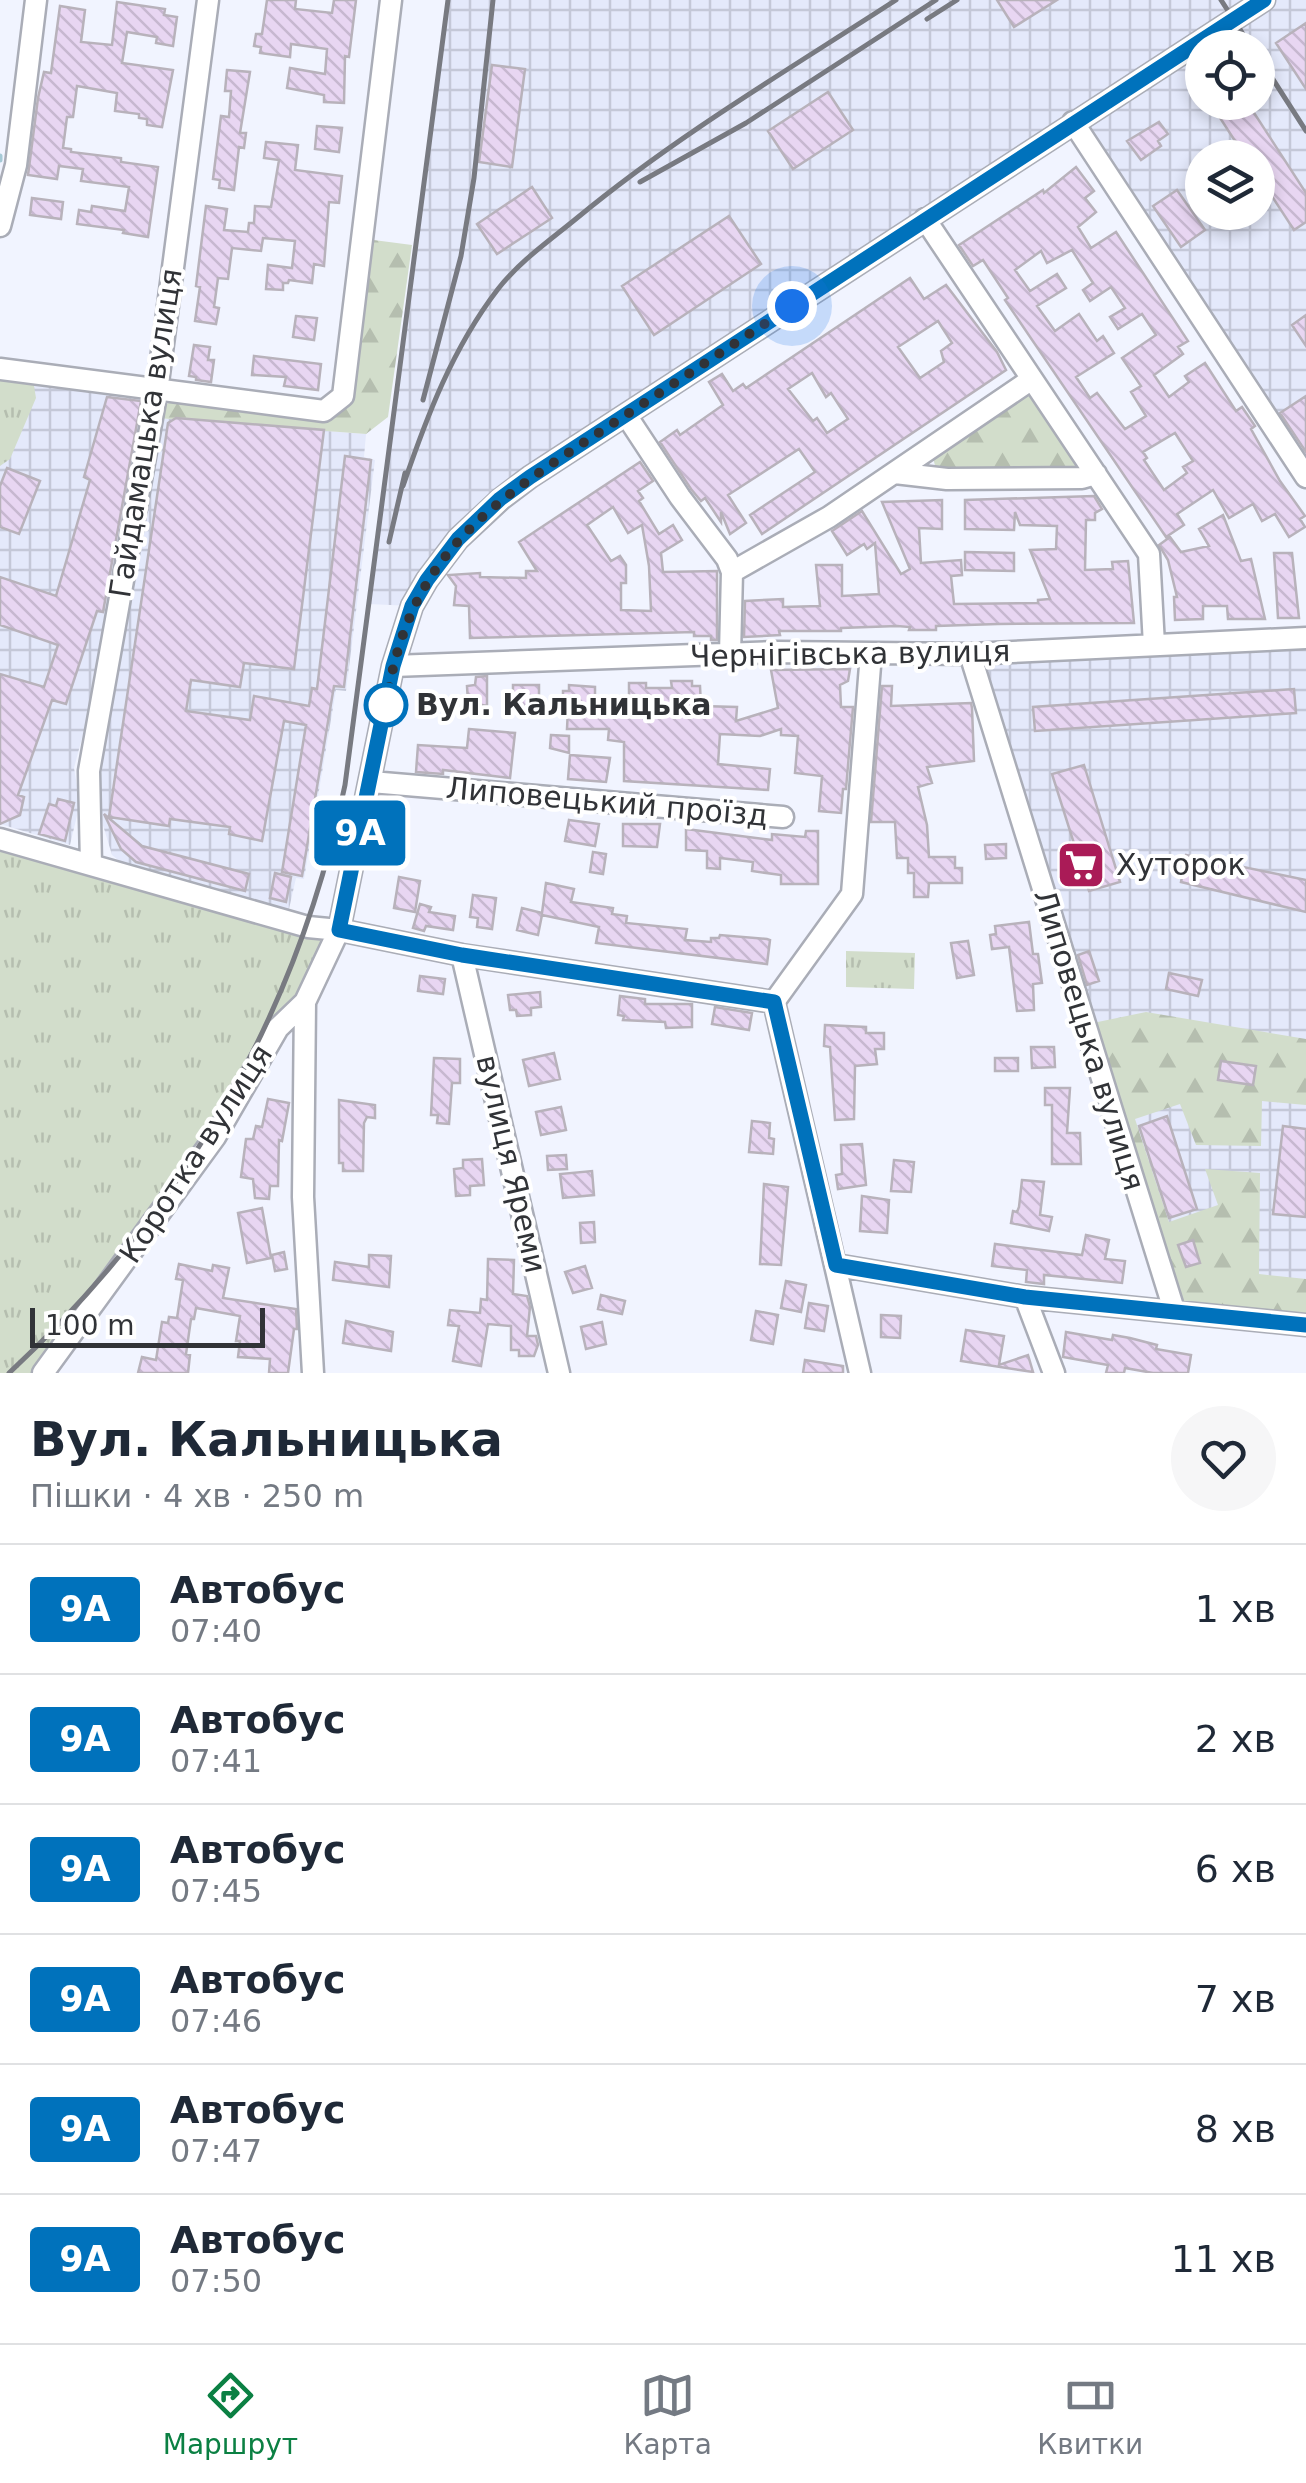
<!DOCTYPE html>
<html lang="uk">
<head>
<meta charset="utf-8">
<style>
  :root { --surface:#fff; --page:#f6f6f7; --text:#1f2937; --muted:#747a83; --line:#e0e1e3; --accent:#0b8043 }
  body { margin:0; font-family:"DejaVu Sans",sans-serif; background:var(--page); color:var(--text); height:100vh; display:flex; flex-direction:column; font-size:38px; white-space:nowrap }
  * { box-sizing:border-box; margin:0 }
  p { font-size:32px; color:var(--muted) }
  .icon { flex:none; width:55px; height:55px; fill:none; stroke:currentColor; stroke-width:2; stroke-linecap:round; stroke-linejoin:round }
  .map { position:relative; height:1373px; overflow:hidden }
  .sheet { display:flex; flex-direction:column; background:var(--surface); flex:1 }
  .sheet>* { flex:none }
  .badge { padding:0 20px; border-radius:8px; font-size:35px; line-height:65px }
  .controls { position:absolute; left:1185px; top:30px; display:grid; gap:20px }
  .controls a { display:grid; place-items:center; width:90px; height:90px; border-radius:50%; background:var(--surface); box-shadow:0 5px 15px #0003; font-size:50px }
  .scale { position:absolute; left:30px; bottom:25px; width:235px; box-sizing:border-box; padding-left:10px; border:5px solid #313337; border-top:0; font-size:28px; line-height:35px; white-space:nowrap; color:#313337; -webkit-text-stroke:8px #fff; paint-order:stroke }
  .you { position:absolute; width:50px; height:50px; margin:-25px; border:8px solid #fff; border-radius:50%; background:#1a73e8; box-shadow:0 0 0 15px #1a73e833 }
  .map>.badge { position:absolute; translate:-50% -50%; box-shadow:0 0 0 5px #fff }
  .round { display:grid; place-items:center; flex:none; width:105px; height:105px; border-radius:52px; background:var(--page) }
  .head { display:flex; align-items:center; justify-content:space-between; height:170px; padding:0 30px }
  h1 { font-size:48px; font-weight:800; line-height:75px }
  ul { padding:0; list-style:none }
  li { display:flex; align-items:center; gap:30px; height:130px; padding:0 30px; border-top:2px solid var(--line) }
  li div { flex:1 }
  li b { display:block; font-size:38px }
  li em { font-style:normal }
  li .badge { min-width:110px; font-weight:700; text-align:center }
  .tabs { display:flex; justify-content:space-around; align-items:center; height:140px; border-top:2px solid var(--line); background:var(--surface); font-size:28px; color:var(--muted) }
  .tabs a { display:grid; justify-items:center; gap:5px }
  .tabs .current { color:var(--accent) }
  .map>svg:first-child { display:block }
  .industrial { fill:url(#industrial-grid); fill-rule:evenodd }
  .grass { fill:url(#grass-tufts) }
  .forest { fill:url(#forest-firs) }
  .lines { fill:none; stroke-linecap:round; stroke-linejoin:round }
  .stream { stroke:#a6cad6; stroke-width:5 }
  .building { fill:url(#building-back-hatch); stroke:#b8b2bb; stroke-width:2.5; fill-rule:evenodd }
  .minor-casing { stroke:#aaadb7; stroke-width:25 }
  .minor { stroke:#fff; stroke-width:20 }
  .rail { stroke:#787a81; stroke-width:5 }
  .line-casing { stroke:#fff; stroke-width:22 }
  .line { stroke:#0072bc; stroke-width:15 }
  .walk { stroke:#313337; stroke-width:10; stroke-dasharray:0 18 }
  .stop-dot { fill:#fff; stroke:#0072bc; stroke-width:5 }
  .labels { text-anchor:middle; stroke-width:8; stroke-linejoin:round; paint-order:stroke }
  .street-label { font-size:30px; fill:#313337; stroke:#fff }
  .stop-label { font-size:30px; font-weight:bold; fill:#313337; stroke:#fff; text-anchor:start }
  .poi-label { font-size:30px; fill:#313337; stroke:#fff; text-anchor:start }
</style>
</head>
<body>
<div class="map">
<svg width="1306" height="1373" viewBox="0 0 1306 1373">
  <defs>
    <pattern id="industrial-grid" width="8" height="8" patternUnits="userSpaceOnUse" patternTransform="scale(2.5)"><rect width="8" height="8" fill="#e4e9fb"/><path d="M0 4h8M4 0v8" fill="none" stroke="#c4c8d8"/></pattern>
    <pattern id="grass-tufts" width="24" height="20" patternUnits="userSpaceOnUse" patternTransform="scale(2.5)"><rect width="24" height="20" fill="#d2ddcb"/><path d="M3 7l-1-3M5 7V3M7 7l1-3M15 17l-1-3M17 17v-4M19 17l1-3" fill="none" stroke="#b5beaf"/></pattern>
    <pattern id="forest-firs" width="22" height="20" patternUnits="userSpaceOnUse" patternTransform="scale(2.5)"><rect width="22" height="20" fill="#d2ddcb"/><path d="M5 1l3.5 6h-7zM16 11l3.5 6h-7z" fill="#b5beaf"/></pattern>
    <pattern id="building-back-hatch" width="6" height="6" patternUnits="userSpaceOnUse" patternTransform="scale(2.5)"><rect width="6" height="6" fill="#e8d6f2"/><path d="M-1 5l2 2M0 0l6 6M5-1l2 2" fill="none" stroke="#c7b8d0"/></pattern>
  </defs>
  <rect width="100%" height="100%" fill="#f1f4ff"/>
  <path class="industrial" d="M448,0h858v475l-234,-354 -557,367 -103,118 -44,-2zM1202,48h56v54h-56zM1202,158h56v54h-56z
    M0,370l148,28 -56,302 -18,68 6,35 -10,42 -70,-21z
    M157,418l209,16 -2,23 11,3 -29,231 -10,-1 -32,189 -8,-1 -7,31 -46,-8 -120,-37 -11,-9 -13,-43v-25z
    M1306,639v686l-132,-15 -201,-654z"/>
  <path class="grass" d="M0,374l33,6 3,18 -26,61 -10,7z
    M0,839l339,91 -34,72 -262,371h-43z
    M846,951l69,2 -1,36 -68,-2z"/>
  <path class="forest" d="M366,239l46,6 -24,172 -22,17 -209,-16 8,-13 11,-6 148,15 22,-15z
    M1029,387l58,84 -8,3 -143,-5 -3,-11z
    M1146,1012l160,27v66l-44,-4 -1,45 -65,-1 -16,-41 -45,15 34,103 49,-17 -13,-36 55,4 -1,101 47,5v36l-122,-12 -6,-9 -85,-271z"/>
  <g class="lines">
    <path class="stream" d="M0,156v4"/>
  </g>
  <path class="building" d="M267,0h29l-1,9 37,4 2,-13h22l-7,57 -4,-1 -1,47 -20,-1v-7l-37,-7 3,-20 35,6 2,-25 -36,-5 -1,13 -30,-4 1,-6 -7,-1 2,-12h6z
    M997,0h60l-43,27z
    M117,2l48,7 -1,6 13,2 -4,29 -17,-3 1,-6 -30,-5 -5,31 51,7 -11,57 -15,-2v-6l-8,-1v-4l-24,-3 2,-18 -40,-7 -4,31h-6l-4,31 8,1v3l50,6v4l37,5 -10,70 -25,-4 1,-3 -47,-6 2,-14 12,2 1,-6 33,5 4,-24 -48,-6 2,-12 -24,-3 -2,13 -29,-4 10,-77 6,-26 7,1 9,-67 25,4 -4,32 31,3z
    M1306,23v66l-30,-46z
    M492,65l33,4 -13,98 -33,-5z
    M227,70l23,2 -10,61h6l-2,15 -5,-1 -5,43 -15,-2 1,-8 -7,-1 8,-63 8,1 2,-26h-6z
    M828,92l25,38 -60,39 -25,-38z
    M1219,102h28l59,91v29l-12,8 -36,-55v-17h-12l-33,-51z
    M1159,122l9,12 -10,7 3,5 -20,14 -14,-19z
    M317,126l25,2 -3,24 -24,-3z
    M266,142l32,3 -3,25 47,6 -3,27 -10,-1 -5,64 -10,-2 -2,19 -23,-3 -1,3h-5v7l-17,-1 2,-24 24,3 3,-27 -32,-3 -2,13 -29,-3 -4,31 -10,-1 -4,29 5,1 -3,16 -21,-3 5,-34 -4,-1 10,-80 21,3 -3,21 24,2 1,-9h5l1,-17 16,1 8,-47 -15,-2z
    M1076,167l18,24 -9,7 11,14 -18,15 13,21 25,-16 72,109 -10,6 5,7 -29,21 15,22 20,-15 -4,-6 20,-13 31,48 6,-4 13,19 -4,3 29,52 25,35 -5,3 5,8 -16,10 -14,-23 -13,7 -9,-17 -24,14 -16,-28 -36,24 7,11 -18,12 -161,-237 3,-2 -25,-38 -10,6 -14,-21 84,-55 1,3zM1072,250l21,33 -10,7 7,11 21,-14 14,21 -15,9 8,12 24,-15 14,21 -34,23 19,28 -10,6 15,24 -21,13 -28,-36 -7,5 -14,-21 38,-24 -11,-17 -6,5 -18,-27 -24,17 -18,-25 29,-18 -9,-14 -27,17 -15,-21 26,-19 6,12zM1175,433l18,28 -10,6 4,6 -23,17 -20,-30 3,-2 -4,-6z
    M532,187l20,31 -55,36 -20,-30z
    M1177,190l28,40 -24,17 -28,-41z
    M32,198l31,4 -2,17 -31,-4z
    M729,216l32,48 -107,71 -32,-49z
    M910,278l14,21 22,-14 51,67 9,18 -244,164 -12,-19 65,-43 -16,-23 -71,46 18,28 -16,11 -9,-22v10l-16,-24 -4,3 -10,-12 -31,-47 17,-12 3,5 43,-30 -14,-23 13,-8 11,17 10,-7 3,4zM938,321l14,22 -11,8 3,11 -24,16 -22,-31zM812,373l14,24 5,-4 17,26 -21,14 -10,-15 -4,3 -25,-32z
    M1306,315v31l-14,-21z
    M296,316l21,2 -3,22 -21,-3z
    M194,345l16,2 -2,13h6l-3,22 -15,-2v-3l-7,-1z
    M254,356l67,8 -3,26 -34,-4 2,-9 -34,-2z
    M1306,396v56l-26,-39z
    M107,397l34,4 -38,211 -6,-1 -31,93 -14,-4 -34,95 6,2 -4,18 -20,9v-150l44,13 14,-42 -58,-20v-48l56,19 34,-116 -6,-3z
    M176,418l148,12 -30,239 -50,-6 -4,24 -49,-7 -5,31 64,9 4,-24 55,10 3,-18 5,1 28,-233 26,4 -27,227 -10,-1 -32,190 -20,-4 24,-147 -22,-4 -22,120 -33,-7 1,-7 -60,-8 -1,7 -60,-9 59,-394z
    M640,462l13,19 -15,10 5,7 -4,3 20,33 14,-9 9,15 -21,13 2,19 54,-1v69h-6v-4h-17v-4l-224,6 -1,-32 -15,-1 2,-19 -8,-11 32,-2v4l46,1v-7h11l-18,-29zM613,507l15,26 14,-8 7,41 2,45 -30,-1v-27h5v-18l-6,-9 -9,5 -24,-36z
    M7,468l33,13 -21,53 -19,-7v-41z
    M1094,496l8,13 -7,4v7h-9l-1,50 28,-1 -1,-7 16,-1 6,62 -136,1 -62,2v4h-27l1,-3 -13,-1 -56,2v3h-62l1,4 -36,2 1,-36 38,-2v8l37,-1 -4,-41h26v31l37,-2 -4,-51 -8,6 -3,-5 -17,11 -15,-24 30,-20 39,63 9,-5 -28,-67 60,-2v29l-23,-1 2,35 40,-3 1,15 -11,1 3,28 84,-1v-3l12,-1 -20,-49 26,-1 1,-23 -37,-1 -5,-13 -1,18 -49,-1v-29z
    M1223,515l18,46 10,-2 14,60h-37l-1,-13h-24v13l-28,1 -1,-23h3l-9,-37 -9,-15 11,-8 11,15 28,-6 -10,-17z
    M965,552l49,1v18l-49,-1z
    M1274,553h18l7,65h-21z
    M850,669l-2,12 -8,4 1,22h12l-7,82h-3l-2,24 -22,-2 3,-35 -27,-3 3,-37 -17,-1v-6l-21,7 -40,-2 -2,30 52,5 -2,21 -144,-9v-39l-16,-2 1,-11h-42l1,-20h-5v-18h6v-6l26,2v26l34,2v-32h17v5h26l-1,-7h21v5h8l1,20 36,1 -1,14 42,-13 -7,-38z
    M487,676v30l-19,-4 -1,-16 8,-1 1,-8z
    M513,685h26v21l-26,5z
    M882,686h10l-1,20 80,-3 1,5 2,53 -47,6 5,16 -14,4 9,38 2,32h26v11h7v15h-33l-1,14h-14v-24h-6v-15h-11l-2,-36h-24z
    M1294,689l2,24 -261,18 -2,-24z
    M469,729l46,4 -5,45 -67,-8v4l-27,-2 2,-27 49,3z
    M551,735l18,1v17l-19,-5z
    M570,755l40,3 -4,24 -38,-3z
    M1084,765l36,117 -31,9 -37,-117z
    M58,799l16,4 -9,38 -26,-7 10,-30 7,2z
    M104,814l38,32 107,28 -4,17 -109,-29 -15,-13z
    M569,820l30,4 -4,22 -30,-5z
    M623,824h37l-3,23 -34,-1z
    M686,829l86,11v-6l33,3 1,-6h12v53h-37v-9l-29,-4 1,-9 -33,-4v11l-13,-1v-17l-21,-1z
    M1006,844v14l-20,1 -1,-14z
    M593,852l13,2 -3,20 -13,-2z
    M1186,855l120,25v32l-125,-30z
    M275,873l16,4 -5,25 -16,-4z
    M399,877l21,4 -5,31 -21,-4z
    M546,883l28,6 -3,13 42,6 -1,6 15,2 -1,7 61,6 -2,11 26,2v-4h8l1,-3 47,4 3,1 -3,24 -171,-21 3,-16 -57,-12 -4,20 -21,-5 5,-22 20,5z
    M473,895l23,3 -4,31 -15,-2 1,-9 -8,-1z
    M420,904l11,3 -2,5 26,4 -2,14 -27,-4 -2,5 -11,-3z
    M1029,922l4,32h5l4,29 -9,1 1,26 -17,1 -8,-64 -17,2 -2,-14 6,-1 -1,-8z
    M968,941l6,34 -17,3 -6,-35z
    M1089,951l10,30 -12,4 -9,-30z
    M1169,973l33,7 -4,16 -32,-7z
    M420,976l25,3 -2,15 -25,-3z
    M540,992l1,15 -10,1v7l-14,1 -1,-6h-6l-2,-15z
    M620,996l25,3v5h47v23l-26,1 -1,-6 -42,-2 1,-4 -6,-1z
    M715,1007l37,6 -3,17 -37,-6z
    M825,1025l41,2v6h18v16h-9l2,15 -22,2 -1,53 -19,1 -5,-73 -6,-1z
    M1031,1047h23l1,20 -23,1z
    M554,1053l6,26 -31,7 -6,-26z
    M434,1058l26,1v24h-8l-3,41 -12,-1 1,-8h-7z
    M995,1058h23v13h-23z
    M1221,1061l35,5 -3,19 -35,-5z
    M1045,1088h25l-3,45h13l1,31h-29v-59h-7z
    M268,1099l21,4 -7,38 -3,-1 -1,46h-8l-1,13 -14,-1 -2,-19 -12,-2 5,-38h7l3,-13 6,1z
    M339,1100l36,5v13l-8,-1 -3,6 -1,48h-20v-8h-4z
    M561,1107l5,23 -25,5 -5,-23z
    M1167,1116l30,93 -28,9 -30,-92z
    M752,1121l18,2 -1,15 5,1 -1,15 -24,-2z
    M1283,1126l23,3v88l-33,-3z
    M862,1144l4,41 -28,4 -2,-14 6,-1 -1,-29z
    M566,1155l1,14 -19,1 -1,-14z
    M482,1159l2,26 -14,1v9l-14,1 -2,-27 9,-1v-8z
    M894,1160l20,2 -3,30 -20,-1z
    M592,1171l2,24 -31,3 -3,-24z
    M1022,1180l22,2 -4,33 12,2 -3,14 -38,-8 2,-12 4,1 2,-5z
    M764,1184l24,3 -7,78 -21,-1z
    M862,1196l27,4 -2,33 -27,-2z
    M262,1208l9,50 -24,5 -9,-50z
    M594,1222l1,20 -14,1 -1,-20z
    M1086,1235l23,5 -4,19 20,2 -3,22 -78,-8v9l-18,-2 1,-12 -35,-4 3,-22 87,11z
    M1193,1240l7,23 -14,4 -8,-22z
    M284,1252l3,17 -12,2 -3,-16z
    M369,1255l22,1 -2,31 -56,-7 2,-18 34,5z
    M488,1259l26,1 -1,34 14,2 3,11 -3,29h9l2,9 -4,11h-15v-6h-8v-24l-23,-2 -7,42 -28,-5 6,-35 -11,-1 2,-15 30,3 1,-14 6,1z
    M179,1264l33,7 1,-6 16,3 -6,30 73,11 1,20h-3l-6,44h-19l1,-14 -32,-2 2,-16h-4l4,-25 -44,-8 -2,11h-3l-5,35 4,1 -2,18h-50l4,-16 14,3 6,-38 6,1 1,-6 8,1 6,-38 -7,-1z
    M585,1266l7,22 -19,5 -8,-21z
    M786,1281l20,4 -5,27 -20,-4z
    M601,1295l24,6 -3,13 -24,-5z
    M809,1303l19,3 -4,25 -19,-3z
    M756,1311l22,4 -5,29 -22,-4z
    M881,1315l20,1 -1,22 -19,-1z
    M346,1321l47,11 -2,19 -48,-8z
    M602,1322l4,22 -20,5 -5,-22z
    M966,1330l38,6 -5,29 29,-10 5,17 -72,-11z
    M1066,1332l46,8 1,-5 17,3 27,7 -1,4 35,6 -3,18h-35l-28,-5 -1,5h-18l2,-8 -45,-8z
    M805,1360l38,6v7h-40z"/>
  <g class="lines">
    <g class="minor-casing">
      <path id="minor" d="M1073,122l233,355
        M925,219l224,335 5,91
        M0,226l16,-61 20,-165
        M0,369l324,42 19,-15 48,-396
        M626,415l54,82 47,62 5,13 -2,82
        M895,473l52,6 135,-1 14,-4
        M732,572l97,-55 203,-138
        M970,654l204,656
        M393,666l384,-14 193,2 336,-16
        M371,782l412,35
        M0,839l308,88 31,3 123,25 312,47
        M91,865l-2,-94 68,-381 51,-390
        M462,955l97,418
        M305,1002l-2,195 10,176
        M774,1002l86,371
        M774,1002l78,-108 19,-241
        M836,1265l189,32 281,28
        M1025,1297l29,76
        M43,1373l172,-236 63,-109 27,-26 34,-72 54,-264 19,-60 15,-26 31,-41 43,-40 29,-22 734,-477"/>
    </g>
    <use href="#minor" class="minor"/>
    <path class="rail" d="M1221,0l31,48
      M927,19l30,-19
      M1258,56l48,75
      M640,182l106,-59 190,-123
      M423,400l38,-144 13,-78 19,-178
      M403,486c24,-70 49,-137 95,-197 22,-28 51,-48 79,-71 99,-82 211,-148 319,-218
      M389,542l16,-69
      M9,1373c173,-161 288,-357 336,-588l103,-785"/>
  </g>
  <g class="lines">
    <g class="line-casing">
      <path id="line" d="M1264,0l-734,477 -30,22 -42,40 -31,41 -15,26 -19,60 -54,264 123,25 312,47 62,263 189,32 281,28"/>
    </g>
    <use href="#line" class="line"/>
    <path class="walk" d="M386,705c23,-154 106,-202 226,-281 60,-39 120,-79 180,-118"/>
  </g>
  <defs>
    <g id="supermarket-square" transform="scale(2.5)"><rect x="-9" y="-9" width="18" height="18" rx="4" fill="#aa1b57" stroke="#fff"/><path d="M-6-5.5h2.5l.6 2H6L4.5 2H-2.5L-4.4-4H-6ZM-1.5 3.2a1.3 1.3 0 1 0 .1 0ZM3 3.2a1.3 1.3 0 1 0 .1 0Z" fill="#fff"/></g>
  </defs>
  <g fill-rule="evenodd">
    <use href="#supermarket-square" x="1081" y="865"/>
  </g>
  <circle class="stop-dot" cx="386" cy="705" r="20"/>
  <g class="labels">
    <g class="street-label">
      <text transform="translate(146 433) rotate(-81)" y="10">Гайдамацька вулиця</text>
      <text transform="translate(850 654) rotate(-1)" y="10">Чернігівська вулиця</text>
      <text transform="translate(607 802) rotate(5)" y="10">Липовецький проїзд</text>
      <text transform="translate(1089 1040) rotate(73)" y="10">Липовецька вулиця</text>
      <text transform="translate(196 1154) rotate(-57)" y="10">Коротка вулиця</text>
      <text transform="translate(511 1164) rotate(77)" y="10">вулиця Яреми</text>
    </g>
    <g class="stop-label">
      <text x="416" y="715">Вул. Кальницька</text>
    </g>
    <g class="poi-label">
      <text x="1116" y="875">Хуторок</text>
    </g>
  </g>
</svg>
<div class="controls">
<a><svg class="icon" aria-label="locate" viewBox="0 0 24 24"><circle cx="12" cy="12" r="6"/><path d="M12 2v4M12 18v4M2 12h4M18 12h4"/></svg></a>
<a><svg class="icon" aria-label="layers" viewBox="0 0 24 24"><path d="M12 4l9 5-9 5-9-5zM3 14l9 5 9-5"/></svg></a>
</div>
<div class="scale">100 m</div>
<div class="you" style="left:792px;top:306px"></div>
<b class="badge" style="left:360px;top:833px;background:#0072bc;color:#fff">9А</b>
</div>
<section class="sheet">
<div class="head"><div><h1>Вул. Кальницька</h1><p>Пішки · 4 хв · 250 m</p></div><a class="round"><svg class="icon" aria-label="heart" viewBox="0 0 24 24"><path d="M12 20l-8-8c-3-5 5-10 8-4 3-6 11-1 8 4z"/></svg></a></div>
<ul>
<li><span class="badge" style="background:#0072bc;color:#fff">9А</span><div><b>Автобус</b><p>07:40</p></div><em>1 хв</em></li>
<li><span class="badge" style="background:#0072bc;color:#fff">9А</span><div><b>Автобус</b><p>07:41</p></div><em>2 хв</em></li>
<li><span class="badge" style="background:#0072bc;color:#fff">9А</span><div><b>Автобус</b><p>07:45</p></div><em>6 хв</em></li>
<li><span class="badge" style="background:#0072bc;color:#fff">9А</span><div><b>Автобус</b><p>07:46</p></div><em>7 хв</em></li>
<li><span class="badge" style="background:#0072bc;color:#fff">9А</span><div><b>Автобус</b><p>07:47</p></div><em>8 хв</em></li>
<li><span class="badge" style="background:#0072bc;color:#fff">9А</span><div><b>Автобус</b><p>07:50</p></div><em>11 хв</em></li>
</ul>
</section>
<nav class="tabs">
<a class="current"><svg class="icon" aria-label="directions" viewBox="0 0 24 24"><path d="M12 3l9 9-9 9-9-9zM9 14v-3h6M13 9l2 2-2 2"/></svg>Маршрут</a>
<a><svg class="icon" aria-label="map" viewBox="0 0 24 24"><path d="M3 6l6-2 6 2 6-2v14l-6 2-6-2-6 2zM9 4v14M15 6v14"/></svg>Карта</a>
<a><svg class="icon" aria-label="tickets" viewBox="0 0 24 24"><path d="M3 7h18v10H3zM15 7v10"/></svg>Квитки</a>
</nav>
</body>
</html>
